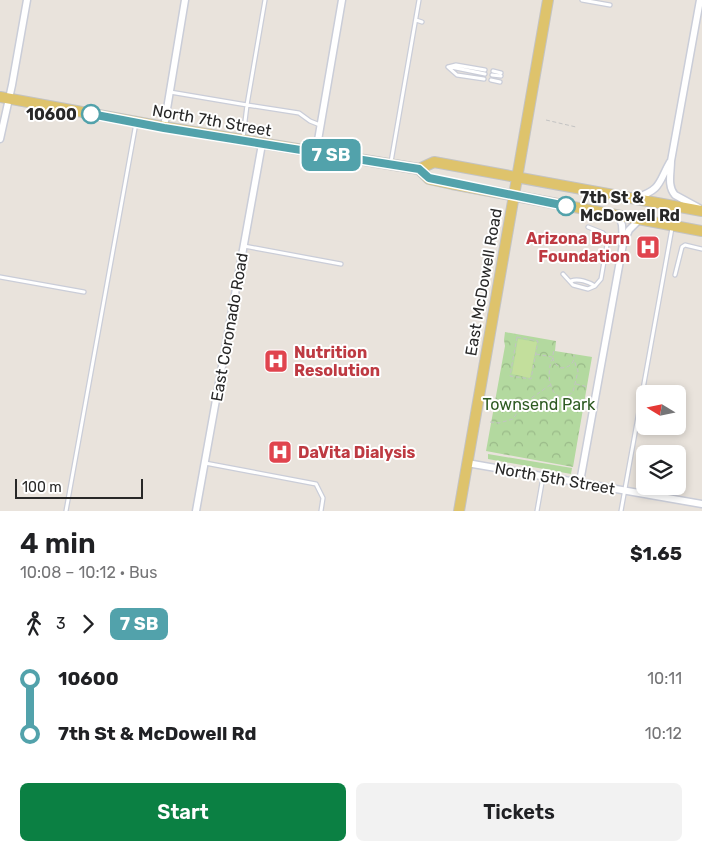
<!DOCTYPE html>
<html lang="en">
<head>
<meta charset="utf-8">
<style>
  :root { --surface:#fff; --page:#f2f2f2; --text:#202124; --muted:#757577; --accent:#0b8043 }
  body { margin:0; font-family:Rubik,sans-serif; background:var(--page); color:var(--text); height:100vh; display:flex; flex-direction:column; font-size:19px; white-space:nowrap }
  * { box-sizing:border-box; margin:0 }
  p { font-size:16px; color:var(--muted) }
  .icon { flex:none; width:28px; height:28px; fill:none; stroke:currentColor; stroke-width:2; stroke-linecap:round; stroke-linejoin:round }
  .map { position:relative; height:511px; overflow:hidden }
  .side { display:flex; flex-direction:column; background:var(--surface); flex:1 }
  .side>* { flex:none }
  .badge { padding:0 10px; border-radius:8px; font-size:18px; line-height:32px }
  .needle { width:32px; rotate:280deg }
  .buttons { position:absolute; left:636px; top:385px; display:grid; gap:10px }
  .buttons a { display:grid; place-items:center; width:50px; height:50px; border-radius:8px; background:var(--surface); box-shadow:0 2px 8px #0003; font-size:25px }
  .scale { position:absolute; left:15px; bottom:12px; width:128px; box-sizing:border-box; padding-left:5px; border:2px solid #282828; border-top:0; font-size:14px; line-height:18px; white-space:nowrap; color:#282828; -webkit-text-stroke:4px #fff; paint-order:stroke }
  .map>.badge { position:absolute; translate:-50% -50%; box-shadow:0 0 0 2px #fff }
  .legs { display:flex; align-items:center; gap:8px; height:55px; padding:0 20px; font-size:16px }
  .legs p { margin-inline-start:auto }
  .overview { display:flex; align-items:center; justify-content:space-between; height:85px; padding:0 20px }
  h1 { font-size:28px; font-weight:600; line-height:38px }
  .action { display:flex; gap:10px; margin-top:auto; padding:10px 20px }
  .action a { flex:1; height:58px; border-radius:8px; background:var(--accent); color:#fff; font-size:20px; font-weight:600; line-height:58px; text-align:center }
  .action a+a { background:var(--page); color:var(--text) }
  ul { padding:0 20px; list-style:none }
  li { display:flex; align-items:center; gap:18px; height:55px; font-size:19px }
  li i { display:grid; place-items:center; width:8px; height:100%; margin:0 6px; background:currentColor }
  li i::after { content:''; width:12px; height:12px; margin:-6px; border:4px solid; border-radius:50%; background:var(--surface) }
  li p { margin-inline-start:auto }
  li:first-child i { background:linear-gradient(#0000 50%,currentColor 0) }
  li:last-child i { background:linear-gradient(currentColor 50%,#0000 0) }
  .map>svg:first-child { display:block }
  .grass { fill:#b3d99f }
  .forest { fill:url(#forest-crowns) }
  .pitch { fill:#c3df9c }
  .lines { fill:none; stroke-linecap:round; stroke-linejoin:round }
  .lane-casing { stroke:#cacdd8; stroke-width:5.5 }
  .street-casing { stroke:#cacdd8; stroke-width:9 }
  .primary-casing { stroke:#c3c3c3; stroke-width:12 }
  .path { stroke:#c3c3c3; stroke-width:1; stroke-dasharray:4 2.5; stroke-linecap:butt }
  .lane { stroke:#fff; stroke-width:3 }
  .street { stroke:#fff; stroke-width:6 }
  .primary { stroke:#dec36c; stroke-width:10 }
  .line-1-casing { stroke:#fff; stroke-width:11 }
  .line-1 { stroke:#52a2ab; stroke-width:8 }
  .stop-1-dot { fill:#fff; stroke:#52a2ab; stroke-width:2.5 }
  .labels { text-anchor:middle; stroke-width:4; stroke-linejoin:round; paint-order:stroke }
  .stop-label { font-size:16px; font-weight:bold; fill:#282828; stroke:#fff; text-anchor:end }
  .street-label { font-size:16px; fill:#282828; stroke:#fff }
  .health-label { font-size:16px; font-weight:bold; fill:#be3a42; stroke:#fff; text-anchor:start }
  .park-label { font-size:16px; fill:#2e5b22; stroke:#fff }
</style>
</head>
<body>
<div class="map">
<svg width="702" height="511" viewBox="0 0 702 511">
  <defs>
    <pattern id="forest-crowns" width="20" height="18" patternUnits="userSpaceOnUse" patternTransform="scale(1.25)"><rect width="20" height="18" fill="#b3d99f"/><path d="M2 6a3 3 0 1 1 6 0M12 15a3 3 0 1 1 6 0" fill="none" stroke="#9aba89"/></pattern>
  </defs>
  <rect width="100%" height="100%" fill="#e9e3dc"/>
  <path class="grass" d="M488,454l84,14 -1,6 -83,-15z"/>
  <path class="forest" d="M505,332l51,9 -1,10 37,6 -19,110 -87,-16 19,-105 -1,-6z"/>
  <path class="pitch" d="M518,339l19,3 -7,36 -18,-4z"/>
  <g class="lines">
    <g class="lane-casing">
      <path id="lane" d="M582,0l28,5
        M416,20l6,2
        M448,67l9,8 27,4
        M448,67l8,-2 29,5
        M451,67l34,7
        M493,71l8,2
        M492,75l9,1
        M491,80l9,2
        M170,92l77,13 18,-105
        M243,138l4,-33 52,8 11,8 10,4
        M391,162l28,-162
        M244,246l97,18
        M563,274l10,11 15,4 7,-3 6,-7 7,-40 -5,-6 -15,-6
        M675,275l7,-28 3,-2 17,4
        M0,277l84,15
        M571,281c7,-3 18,1 24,5
        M205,463l111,21 7,14 -2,13
        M66,511l70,-388
        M537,511l6,-34
        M621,511l51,-283"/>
    </g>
    <g class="street-casing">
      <path id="street" d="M164,127l21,-127
        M0,139l12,-54 15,-85
        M316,152l26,-152
        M636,198c26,-9 22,-15 34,-36
        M699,208l-24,-13c-8,-9 -4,-22 -4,-34l29,-161
        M619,215l3,10 1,17
        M467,463l235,41
        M580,482l43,-238 6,-14 11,-11
        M196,511l66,-367"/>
    </g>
    <g class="primary-casing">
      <path id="primary" d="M0,97l164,30 255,42 15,-7 268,49
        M419,169l10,10 23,5 250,47
        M459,511l89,-511"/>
    </g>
    <path class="path" d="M546,120l30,7
      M517,337l21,4 -7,38 -21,-3z
      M554,351c-3,8 0,13 7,17 8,0 14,-5 13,-13
      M536,354l16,3
      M553,358c-9,13 -2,53 20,34l5,-21 -4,-11
      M576,384l12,3
      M490,422l9,1 14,-4 9,-14 28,-20"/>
    <use href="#lane" class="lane"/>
    <use href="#street" class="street"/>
    <use href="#primary" class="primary"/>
  </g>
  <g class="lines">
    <g class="line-1-casing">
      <path id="line-1" d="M91,114l73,14 255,41 10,9 137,28"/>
    </g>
    <use href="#line-1" class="line-1"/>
  </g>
  <defs>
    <g id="hospital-square" transform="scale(1.25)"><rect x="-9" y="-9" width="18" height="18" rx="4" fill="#e0444e" stroke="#fff"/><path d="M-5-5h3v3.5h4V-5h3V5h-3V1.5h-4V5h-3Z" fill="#fff"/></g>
  </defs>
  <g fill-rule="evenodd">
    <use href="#hospital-square" x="648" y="247"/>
    <use href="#hospital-square" x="276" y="361"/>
    <use href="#hospital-square" x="280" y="452"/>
  </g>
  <g class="stop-1-dot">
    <circle cx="91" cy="114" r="9"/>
    <circle cx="566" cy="206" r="9"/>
  </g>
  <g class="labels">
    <g class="stop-label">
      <text x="77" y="120">10600</text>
      <text x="580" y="203" text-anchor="start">7th St &amp;<tspan x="580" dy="18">McDowell Rd</tspan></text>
    </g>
    <g class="street-label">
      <text transform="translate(212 120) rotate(10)" y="6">North 7th Street</text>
      <text transform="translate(483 282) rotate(-80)" y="6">East McDowell Road</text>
      <text transform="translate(229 327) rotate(-80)" y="6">East Coronado Road</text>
      <text transform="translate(555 478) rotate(10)" y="6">North 5th Street</text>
    </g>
    <g class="health-label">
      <text x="630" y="244" text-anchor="end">Arizona Burn<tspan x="630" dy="18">Foundation</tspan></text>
      <text x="294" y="358">Nutrition<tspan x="294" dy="18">Resolution</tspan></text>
      <text x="298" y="458">DaVita Dialysis</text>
    </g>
    <g class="park-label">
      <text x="539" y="410">Townsend Park</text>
    </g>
  </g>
</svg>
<div class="buttons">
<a><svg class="needle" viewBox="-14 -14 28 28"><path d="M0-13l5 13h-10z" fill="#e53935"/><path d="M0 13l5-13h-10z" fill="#757577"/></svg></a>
<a><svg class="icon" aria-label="layers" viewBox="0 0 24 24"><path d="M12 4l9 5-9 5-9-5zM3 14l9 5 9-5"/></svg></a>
</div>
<div class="scale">100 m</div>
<b class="badge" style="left:331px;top:155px;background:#52a2ab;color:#fff">7 SB</b>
</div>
<section class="side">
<div class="overview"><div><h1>4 min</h1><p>10:08 – 10:12 · Bus</p></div><b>$1.65</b></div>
<div class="legs"><svg class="icon" aria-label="walk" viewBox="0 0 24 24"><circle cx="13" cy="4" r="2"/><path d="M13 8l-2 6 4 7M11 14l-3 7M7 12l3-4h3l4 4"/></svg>3<svg class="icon" aria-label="forward" viewBox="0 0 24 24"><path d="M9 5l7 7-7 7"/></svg><b class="badge" style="background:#52a2ab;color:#fff">7 SB</b></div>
<ul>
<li><i style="color:#52a2ab"></i><b>10600</b><p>10:11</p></li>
<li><i style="color:#52a2ab"></i><b>7th St &amp; McDowell Rd</b><p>10:12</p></li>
</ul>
<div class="action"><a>Start</a><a>Tickets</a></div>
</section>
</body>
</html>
